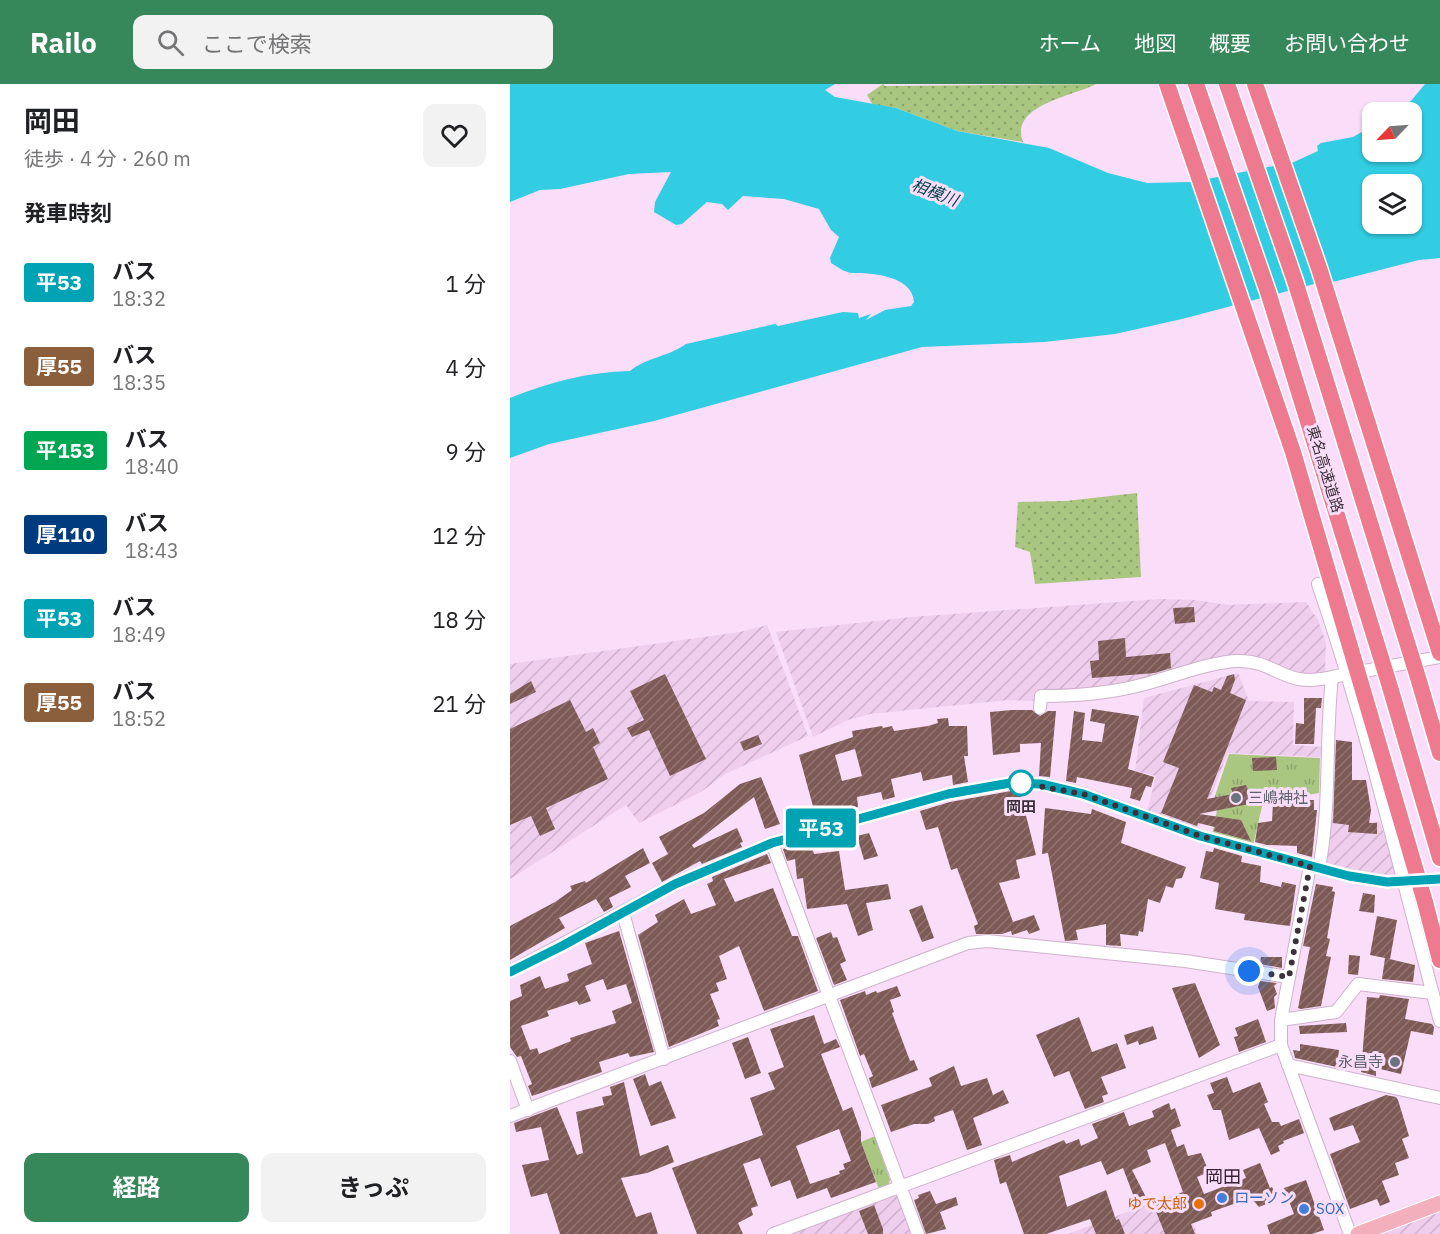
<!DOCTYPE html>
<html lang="ja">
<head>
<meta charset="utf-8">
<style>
  :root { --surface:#fff; --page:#f2f2f2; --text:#202124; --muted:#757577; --accent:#368759 }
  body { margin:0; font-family:"IBM Plex Sans","Noto Sans JP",sans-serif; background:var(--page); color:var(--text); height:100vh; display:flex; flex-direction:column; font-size:22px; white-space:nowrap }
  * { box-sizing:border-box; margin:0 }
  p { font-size:20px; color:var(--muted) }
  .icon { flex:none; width:33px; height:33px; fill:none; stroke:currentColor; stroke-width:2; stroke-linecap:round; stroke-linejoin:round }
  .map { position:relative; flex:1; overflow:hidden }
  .details { display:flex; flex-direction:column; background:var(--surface); width:510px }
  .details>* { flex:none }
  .badge { padding:0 12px; border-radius:4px; font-size:21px; line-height:39px }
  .needle { width:39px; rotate:245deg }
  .fabs { position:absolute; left:852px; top:18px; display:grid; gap:12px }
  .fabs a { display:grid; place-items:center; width:60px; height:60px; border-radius:12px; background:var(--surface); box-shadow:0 2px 4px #0004; font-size:30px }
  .you { position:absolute; width:30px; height:30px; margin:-15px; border:4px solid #fff; border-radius:50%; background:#1a73e8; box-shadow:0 0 0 9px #1a73e833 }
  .map>.badge { position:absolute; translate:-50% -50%; box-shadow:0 0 0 3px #fff }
  h2 { padding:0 24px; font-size:22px; line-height:54px }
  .round { display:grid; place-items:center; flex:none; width:63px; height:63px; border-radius:12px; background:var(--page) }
  .headline { display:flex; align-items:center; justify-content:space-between; height:102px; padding:0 24px }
  h1 { font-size:28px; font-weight:700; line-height:45px }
  .primary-button { display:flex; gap:12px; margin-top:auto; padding:12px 24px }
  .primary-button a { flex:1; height:69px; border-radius:12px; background:var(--accent); color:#fff; font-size:24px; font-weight:700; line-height:69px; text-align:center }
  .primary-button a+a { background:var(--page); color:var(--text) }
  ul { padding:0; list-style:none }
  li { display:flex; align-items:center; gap:18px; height:84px; padding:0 24px }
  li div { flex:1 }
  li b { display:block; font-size:22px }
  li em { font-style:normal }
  li .badge { min-width:66px; font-weight:700; text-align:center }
  header { display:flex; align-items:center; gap:36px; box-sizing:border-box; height:84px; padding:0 30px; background:var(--accent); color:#fff }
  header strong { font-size:28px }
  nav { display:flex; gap:33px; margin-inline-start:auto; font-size:21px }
  .search { width:420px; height:54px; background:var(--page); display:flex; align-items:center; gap:15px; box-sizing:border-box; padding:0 21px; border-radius:12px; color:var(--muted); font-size:22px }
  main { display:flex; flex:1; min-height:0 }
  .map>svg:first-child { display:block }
  .industrial { fill:url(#industrial-furrows) }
  .grass { fill:url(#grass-dots) }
  .park { fill:url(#park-tufts) }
  .water { fill:#32cde2; fill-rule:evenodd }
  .building { fill:url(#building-hatch); fill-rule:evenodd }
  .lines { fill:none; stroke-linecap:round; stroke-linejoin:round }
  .minor-casing { stroke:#ceb2cc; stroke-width:14 }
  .major-casing { stroke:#fff; stroke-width:17 }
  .highway-casing { stroke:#fff; stroke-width:19 }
  .minor { stroke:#fff; stroke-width:12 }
  .major { stroke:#f4afbc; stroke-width:15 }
  .highway { stroke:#ed7a8f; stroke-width:16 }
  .highway-bridge-casing { stroke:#fff; stroke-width:19; stroke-linecap:butt }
  .highway-bridge { stroke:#ed7a8f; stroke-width:16 }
  .line-casing { stroke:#fff; stroke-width:14 }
  .line { stroke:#00a3b4; stroke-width:9 }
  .walk { stroke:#3c313b; stroke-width:6; stroke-dasharray:0 10.8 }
  .stop-dot { fill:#fff; stroke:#00a3b4; stroke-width:3 }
  .worship-dot { fill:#6b7280; stroke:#faddf9; stroke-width:2 }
  .shop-dot { fill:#3f7fe0; stroke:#faddf9; stroke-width:2 }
  .food-dot { fill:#e8710a; stroke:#faddf9; stroke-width:2 }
  .labels { text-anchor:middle; stroke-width:6; stroke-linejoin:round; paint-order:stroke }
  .street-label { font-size:15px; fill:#3c313b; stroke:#faddf9 }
  .worship-label { font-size:15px; fill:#5b616d; stroke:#faddf9; text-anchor:start }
  .stop-label { font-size:15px; font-weight:bold; fill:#3c313b; stroke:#faddf9 }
  .shop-label { font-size:15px; fill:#366cbe; stroke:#faddf9; text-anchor:start }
  .food-label { font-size:15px; fill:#c56008; stroke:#faddf9; text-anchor:end }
  .water-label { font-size:16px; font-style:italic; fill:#00444d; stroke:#faddf9 }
  .quarter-label { font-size:18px; fill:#362035; stroke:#faddf9 }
</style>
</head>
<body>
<header>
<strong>Railo</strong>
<div class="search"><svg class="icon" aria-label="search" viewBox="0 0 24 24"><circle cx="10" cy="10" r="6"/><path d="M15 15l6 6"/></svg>ここで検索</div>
<nav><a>ホーム</a><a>地図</a><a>概要</a><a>お問い合わせ</a></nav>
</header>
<main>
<section class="details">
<div class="headline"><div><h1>岡田</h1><p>徒歩 · 4 分 · 260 m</p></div><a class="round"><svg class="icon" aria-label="heart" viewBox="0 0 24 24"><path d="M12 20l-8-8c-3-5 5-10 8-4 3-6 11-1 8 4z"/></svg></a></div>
<h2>発車時刻</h2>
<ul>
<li><span class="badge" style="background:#00a3b4;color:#fff">平53</span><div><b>バス</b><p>18:32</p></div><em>1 分</em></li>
<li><span class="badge" style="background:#8b5e3c;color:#fff">厚55</span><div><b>バス</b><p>18:35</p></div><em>4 分</em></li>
<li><span class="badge" style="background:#00a651;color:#fff">平153</span><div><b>バス</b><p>18:40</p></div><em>9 分</em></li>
<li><span class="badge" style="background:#003b80;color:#fff">厚110</span><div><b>バス</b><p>18:43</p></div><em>12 分</em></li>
<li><span class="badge" style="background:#00a3b4;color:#fff">平53</span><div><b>バス</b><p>18:49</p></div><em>18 分</em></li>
<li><span class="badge" style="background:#8b5e3c;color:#fff">厚55</span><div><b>バス</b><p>18:52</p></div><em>21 分</em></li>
</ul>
<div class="primary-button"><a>経路</a><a>きっぷ</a></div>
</section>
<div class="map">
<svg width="930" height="1150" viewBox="0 0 930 1150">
  <defs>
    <pattern id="industrial-furrows" width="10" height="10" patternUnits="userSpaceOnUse" patternTransform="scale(1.5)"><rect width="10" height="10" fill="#efcded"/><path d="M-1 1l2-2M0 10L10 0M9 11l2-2" fill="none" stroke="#ceb0cc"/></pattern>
    <pattern id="grass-dots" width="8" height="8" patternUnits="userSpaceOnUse" patternTransform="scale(1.5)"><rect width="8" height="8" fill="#aac781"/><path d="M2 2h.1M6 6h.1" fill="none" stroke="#8ca26b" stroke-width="1.8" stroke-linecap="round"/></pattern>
    <pattern id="park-tufts" width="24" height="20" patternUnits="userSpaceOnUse" patternTransform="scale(1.5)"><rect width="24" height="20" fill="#aac781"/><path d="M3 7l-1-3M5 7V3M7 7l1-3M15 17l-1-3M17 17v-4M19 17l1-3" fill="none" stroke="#8ca26b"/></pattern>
    <pattern id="building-hatch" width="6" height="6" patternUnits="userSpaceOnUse" patternTransform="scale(1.5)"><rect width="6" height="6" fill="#7e5a56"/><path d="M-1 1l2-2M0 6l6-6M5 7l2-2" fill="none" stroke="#907472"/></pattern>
  </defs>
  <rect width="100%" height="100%" fill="#faddf9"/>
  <path class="industrial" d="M650,515l35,1 33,5 78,-3 12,18 8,23 -1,30 -31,2 -35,-16 -130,25 -70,8 -24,-1v10l-27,-1 -138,14 -22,6 -35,17 -37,-105 135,-15z
    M257,541l41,111 -83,38 -24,18 -62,31 -13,-18 -116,74v-215l230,-32z
    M728,589l11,28 45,1 -1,43 29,2 -2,10 -92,-4 -31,78 -50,-19 9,-36 -21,-5 9,-73z
    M820,735l50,3 16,51 -3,4h-15l-52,-12z
    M390,1108l15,42h-126z
    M671,1108l16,42h-129z
    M930,1127v23h-57z"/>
  <path class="grass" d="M373,0l2,2 211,-2c-22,12 -87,21 -73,58l-66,-11 -61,-23 -23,-3 -6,-10z
    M627,409l4,84 -106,7 -5,-32 -15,-5 3,-45 48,-1z"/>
  <path class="park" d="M719,670l91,4 -1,35 -56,9 -10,44 -41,-11 5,-25 -5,-5z
    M365,1052l15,44 -2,6 -9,3 -18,-47z"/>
  <path class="water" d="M0,0h325l-10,6 10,7 61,11 61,23 92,17 59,25 39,10 45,-1 102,-20 24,-11 -1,-5 4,-3 32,-6 19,-11v26h40v-40h-17l16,-11 14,-17h15v174l-21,2 -82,21 -23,3 -132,35 -67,15 -71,8 -122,5 -268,74 -105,23 -39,14v-60c40,-16 77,-26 120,-27 17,-14 38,-14 56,-27l89,-20 3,2 65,-14 15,1 1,5 12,-4 -5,6 19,-10 26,-4 3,-4c-2,-27 -43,-29 -62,-29 -6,0 -16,-7 -21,-10l-1,-5 9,-21 -8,-7 -12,-21 -35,-10 -41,-3 -15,14 -6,-6 -15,-2 -25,22 -6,1 -22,-13 1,-10 16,-30 -42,2 -69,15 -20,1 -30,12zM862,100h40v40h-40z"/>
  <path class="building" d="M684,523l1,15 -20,2 -2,-16z
    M615,554l1,19 44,-4 1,15 -16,5 -63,5 -2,-17 9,-1 -1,-19z
    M155,590l41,85 -36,17 -21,-46 -17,7 -5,-9 17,-8 -14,-29z
    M724,590l1,6 -5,13 16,7 -39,99 26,-5 -2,-6 15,-3 6,14 -3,1v4l-50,10 42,6 10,21 -37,-10 1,-4 -17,-4 -1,3 -36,-13 18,-45 -16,-6 31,-77 18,7 2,-5 7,3 6,-14z
    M21,597l5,11 -26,12v-10z
    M794,614h18l-1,10h-5l-2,36h-19l1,-21 8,1z
    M60,616l16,32 7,-4 7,15 -7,4 15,32 -62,29 9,21 -15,7 -9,-20 -21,9v-96z
    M582,625l47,7 -11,53 26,8 -3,10 -5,-1 -6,15 -10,-3 2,-10 -55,-11 -1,6 -10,-2 8,-70 11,2 -3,27 20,2 3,-18 -15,-3z
    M502,626h20l8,6 8,-5h8l-6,66 -11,-1 2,-33 -21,1v8l-27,3 -3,-43z
    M438,634l1,8h18l1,30h-4l4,26 -15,3 -1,-10 -29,6 -2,-9 -30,7 4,18 -12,3 -2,-8 -24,5 1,10 -59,20 -4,-11 19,-6 -15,-55 54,-18 -1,-6 30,-5 1,2 9,-2 2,5 34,-5 10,-3 -1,-4zM345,665l7,27 -20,5 -7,-26z
    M248,651l4,9 -18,7 -4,-9z
    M826,656l16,2v38h14l5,30 -2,13h8v11l-29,-2 1,-7 -16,-2z
    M766,673l1,13 -24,1 -1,-13z
    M251,693l19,47 -15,5 -11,-32 -62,48 2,3 43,-20 6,14 -3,1 2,4 -40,17 -2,-3 -38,21 -10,-19 16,-9 -9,-17 45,-24 36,-29z
    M501,707l9,1 16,63 -20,5 4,18 -21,5 14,39 21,-7 6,15 -11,4 -2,-4 -15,5 -1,-4 -9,3h-26l-2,-8 4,-2 -21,-56 -6,2 -13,-43 -12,3 -6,-19 30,-9z
    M788,716h16v10h3l-5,47 -15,-4v-7l-30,-1 -12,-3 3,-19 14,-2 1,-18 25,-1z
    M535,724l46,6 1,-5 34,13 -5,21 65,24 -4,11 -6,1 -3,9 -7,-2 -6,17 -12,-4 -5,33 -4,-1 -1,5 -18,-2 1,12 -15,-1v-21l-30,6 2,10 -13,1 -17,-88 -6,1z
    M359,749l9,23 -14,4 -7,-24z
    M300,757l4,13 25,-3 6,39 43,-6 3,15 -25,4 7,27 -15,6 -11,-32 -40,5 -4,-31 -6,1 -2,-20 -8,2 -4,-12z
    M133,764l7,15 -25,13 6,11 -22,11 4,9 -9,5 -8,-13 -37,19 6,10 -55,32v-34l45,-24 17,-12 -2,-4 15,-5 1,2z
    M704,764l28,8 -1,6 20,4 -1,16 21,5 1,-5 14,3 -6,41 -46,-6 1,-6 -30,-5 4,-26 -19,-5 6,-27 7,1z
    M257,770l4,9 -47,16 11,23 38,-14 19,48h6l20,55 -54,20 -25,-65 -20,10 8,23 -11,4 3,8 -9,3 10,25 -3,1 2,6 -50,21 -31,-112 20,-13 -3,-7 29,-16 7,15 25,-9 -9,-21 6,-3 -1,-4z
    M806,800l17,3 -1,4 3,1 -8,46 3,1 -4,17 5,1 -10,49 -20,3 -3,-1 12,-61 -7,-1z
    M853,809l12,2 -1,18 -15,-2z
    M412,821l12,33 -12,4 -13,-32z
    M867,832l20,4 -7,39 -20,-4z
    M109,847l35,121 -24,5 -2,-4 -29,9 3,10 -70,24 -4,-10 4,-2 -11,-28 -4,1 -7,-10v-46l12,-5 -2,-11 20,-9 5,13 24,-8 -2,-7 25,-10 -7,-21zM93,895l4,11 19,-6 6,19 -20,8 4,12 -46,15 1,3 -32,13 -2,-6 -7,2 -9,-24 28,-10 -2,-5 30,-10 2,4 12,-4 -6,-15z
    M321,848l2,6 4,-1 9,24 -6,3 7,16 -13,5 -18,-47z
    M839,871l11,1 -2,19 -10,-1z
    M751,873h21v11l-22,-4z
    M875,874l30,7 -2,17 -31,-3z
    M750,897l17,2 -3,3 3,8 -3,3 1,11 -8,3 -9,-24z
    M685,899l25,62 -21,13 -27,-70z
    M387,902l4,10 -11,4 4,12 -2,1 18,48 4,-1 4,10 -46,18 -3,-10 4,-2 -9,-22 -4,2 -20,-56 25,-9 1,4 10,-4 1,2z
    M870,911l29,4 -4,20 27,5 2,3 -1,8 -22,-4 -10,43 -25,-6v8l-15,-4 6,-75 12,1z
    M304,931l10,29 12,-5 4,8 -19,7 22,57 9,-4 9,25v10l15,40 -45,16 -4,-10 -30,11 -7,-19 -19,7 -11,-29 -17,6 15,42 -7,2 2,7 -15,8 5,11h-46l-25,-66 91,-33 -13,-37 25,-9 -7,-16 16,-6 -14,-38zM329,1045l12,32 -8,3 2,5 -6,2 1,3 -30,10 -14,-38z
    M569,933l13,35 25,-9 9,25 -25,9 7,17 -6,2 2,6 -19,7 -16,-38 -15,6 -18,-42z
    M748,935l8,23 -27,10 -5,-15 4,-1 -3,-8z
    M836,939l1,9 -47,2 -1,-8z
    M643,942l4,13 -18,6 -1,-4 -11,4 -3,-10z
    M238,953l13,36 -16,6 -13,-36z
    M790,960l39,6 -2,17 -42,-9 -2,-8 7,1z
    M444,982l7,20 26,-8 6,17 10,-5 6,13 -36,15 9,27 -15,5 -14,-40 -19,7 1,4 -7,3h-14l-23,8 -10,-27 51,-19 -3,-8z
    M135,990l4,12 12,-5 15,37 -25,8 -18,-47z
    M717,993l6,16 27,-11 8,20 -4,2 8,18h7l2,4 18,-7 5,14 -21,8 1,2 -6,3 2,5 -9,4 -12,-27 -30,12 -8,-30h-8l-6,-15 7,-2 -4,-10z
    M114,998l16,74 28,-11 6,17 -27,11 -26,5 15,39 15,-5 7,22h-98l-13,-41 -16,4 -9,-32 27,-5 -8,-33 -25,5 -2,-9 43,-16 20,48 6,-2 -7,-41 28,-7 -2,-8 10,-2 -2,-8z
    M876,1011l10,2 2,3 11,36 -7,3 7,19 -14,5 4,12 -17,6 8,21 -10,4 -3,-7 -27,10 -20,-55 30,-12 -7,-17 -19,6 -5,-13z
    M659,1019l2,7 4,-2 6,18 -10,4 6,17 7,-3 4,12 13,-3 8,19 -12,5 7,17 42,-16 -3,-8 17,-7 10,25 2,-1 6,12 -19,8 -7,-8 -13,3 -28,10 1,4 -21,8 4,10h-30l-12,-30 30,-12 -18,-49 -18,7 4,12 -19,8 16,31 -11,4 -14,-37 -16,7 -6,-14 -42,15 8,31 39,-17 10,30 3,-1 6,15h-29l-6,-15 -44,15h-22l-18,-52 -6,2 -6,-24 16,-5 2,7 52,-22 2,4 13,-5 2,7 17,-8 -6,-14 32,-12 5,14 25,-9 -2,-6z
    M796,1096l18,50 -12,4h-42l-3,-9 27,-11 -10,-26z
    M420,1107l6,13 20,-7 2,8 -18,7 6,17 -20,5 -12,-34 5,-2 -1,-3z
    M364,1121l9,24v5h-15l-9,-23z"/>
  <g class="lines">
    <g class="minor-casing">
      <path id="minor" d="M808,500c49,143 83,291 122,437
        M530,624l1,-12c34,0 66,-2 100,-11 28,-7 71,-24 98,-24 39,0 44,28 93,16
        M262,759l146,391
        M800,782l-29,154v25l69,189
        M809,784c12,-62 6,-128 13,-191l108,-20
        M113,829l41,146
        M0,888l165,-88 97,-41 176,-49 62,-11 31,1 43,10 116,42 149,40 38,6 53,-3
        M771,936l55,-8 22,-28 74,9
        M0,977l18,49
        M778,981l152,33
        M0,1032l458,-173 19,-2 198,20 104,16
        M263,1150l508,-189"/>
    </g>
    <g class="major-casing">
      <path id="major" d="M848,1150l82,-31"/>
    </g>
    <g class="highway-casing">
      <path id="highway" d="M745,0l64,184 121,385
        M909,597l21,72
        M880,603l50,171
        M915,818l15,58"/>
    </g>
    <use href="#minor" class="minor"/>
    <use href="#major" class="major"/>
    <use href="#highway" class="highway"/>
    <g class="highway-bridge-casing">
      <path id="highway-bridge" d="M657,0l126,368 132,450
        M686,0l72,208 122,395
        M717,0l68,197 124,400"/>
    </g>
    <use href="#highway-bridge" class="highway-bridge"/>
  </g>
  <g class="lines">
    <g class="line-casing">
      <path id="line" d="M0,888l52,-26 113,-62 97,-41 176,-49 62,-11 31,1 42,10 117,42 149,40 38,6 53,-3"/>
    </g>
    <use href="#line" class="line"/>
    <path class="walk" d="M511,699l62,11 117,42 110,30 -21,111 -40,-6"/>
  </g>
  <circle class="stop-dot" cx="511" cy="699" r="12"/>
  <g class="worship-dot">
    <circle cx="726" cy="714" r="6"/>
    <circle cx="885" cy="978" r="6"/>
  </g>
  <g class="shop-dot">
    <circle cx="712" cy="1114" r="6"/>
    <circle cx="794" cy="1125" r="6"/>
  </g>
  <circle class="food-dot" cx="689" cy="1120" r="6"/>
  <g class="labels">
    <g class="street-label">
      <text transform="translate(815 385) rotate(73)" y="5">東名高速道路</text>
    </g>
    <g class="worship-label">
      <text x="738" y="719">三嶋神社</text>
      <text x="873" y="983" text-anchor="end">永昌寺</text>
    </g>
    <g class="stop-label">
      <text x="511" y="728">岡田</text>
    </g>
    <g class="shop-label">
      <text x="724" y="1119">ローソン</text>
      <text x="806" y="1130">SOX</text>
    </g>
    <g class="food-label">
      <text x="677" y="1125">ゆで太郎</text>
    </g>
    <g class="water-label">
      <text transform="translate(425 108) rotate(21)" y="6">相模川</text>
    </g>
    <g class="quarter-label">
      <text x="713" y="1099">岡田</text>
    </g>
  </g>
</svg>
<div class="fabs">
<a><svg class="needle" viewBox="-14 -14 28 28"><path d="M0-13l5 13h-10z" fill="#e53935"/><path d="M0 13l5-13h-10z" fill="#757577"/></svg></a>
<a><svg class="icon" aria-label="layers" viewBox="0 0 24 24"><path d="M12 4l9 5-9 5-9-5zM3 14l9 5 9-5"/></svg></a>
</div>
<div class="you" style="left:739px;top:887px"></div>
<b class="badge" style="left:311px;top:744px;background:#00a3b4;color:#fff">平53</b>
</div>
</main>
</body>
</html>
